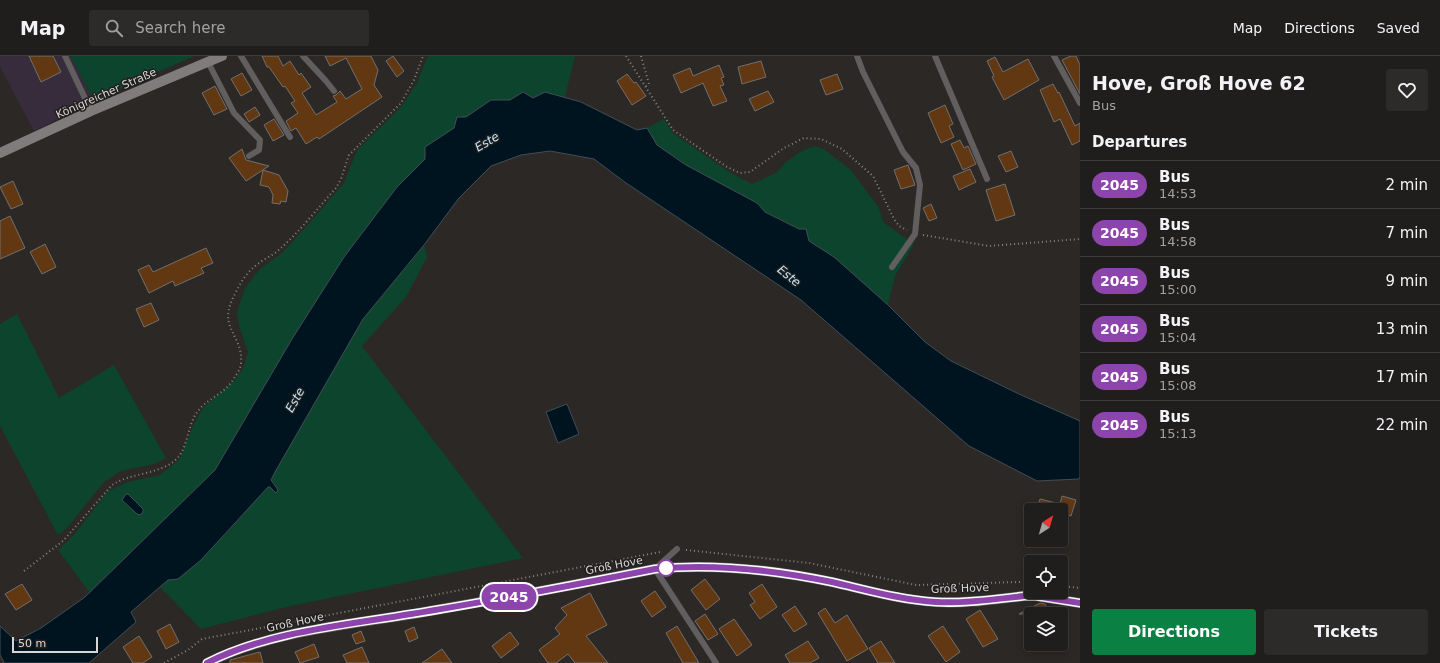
<!DOCTYPE html>
<html lang="en">
<head>
<meta charset="utf-8">
<style>
  :root { --surface:#201e1c; --page:#2d2b29; --text:#f1f3f6; --muted:#a2a2a3; --line:#3d3c3b; --accent:#0b8043 }
  body { margin:0; font-family:"DejaVu Sans",sans-serif; background:var(--page); color:var(--text); height:100vh; display:flex; flex-direction:column; font-size:15px; white-space:nowrap }
  * { box-sizing:border-box; margin:0 }
  p { font-size:13px; color:var(--muted) }
  .icon { flex:none; width:22px; height:22px; fill:none; stroke:currentColor; stroke-width:2; stroke-linecap:round; stroke-linejoin:round }
  .map { position:relative; flex:1; overflow:hidden }
  .details { display:flex; flex-direction:column; background:var(--surface); width:360px }
  .details>* { flex:none }
  .badge { padding:0 8px; border-radius:13px; font-size:14px; line-height:26px }
  .needle { width:26px; rotate:37deg }
  .fabs { position:absolute; left:1024px; top:447px; display:grid; gap:8px }
  .fabs a { display:grid; place-items:center; width:44px; height:44px; border-radius:4px; background:var(--surface); box-shadow:0 2px 10px #0003,0 0 0 1px var(--line); font-size:20px }
  .scale { position:absolute; left:12px; bottom:10px; width:86px; box-sizing:border-box; padding-left:4px; border:2px solid #d9d7d6; border-top:0; font-size:11px; line-height:14px; white-space:nowrap; color:#d9d7d6; -webkit-text-stroke:3px #211f1d; paint-order:stroke }
  .map>.badge { position:absolute; translate:-50% -50%; box-shadow:0 0 0 2px #fff }
  h2 { padding:0 12px; font-size:15px; line-height:36px }
  .round { display:grid; place-items:center; flex:none; width:42px; height:42px; border-radius:4px; background:var(--page) }
  .overview { display:flex; align-items:center; justify-content:space-between; height:68px; padding:0 12px }
  h1 { font-size:19px; font-weight:700; line-height:30px }
  .cta { display:flex; gap:8px; margin-top:auto; padding:8px 12px }
  .cta a { flex:1; height:46px; border-radius:4px; background:var(--accent); color:#fff; font-size:16px; font-weight:700; line-height:46px; text-align:center }
  .cta a+a { background:var(--page); color:var(--text) }
  ul { padding:0; list-style:none }
  li { display:flex; align-items:center; gap:12px; height:48px; padding:0 12px; border-top:1px solid var(--line) }
  li div { flex:1 }
  li b { display:block; font-size:15px }
  li em { font-style:normal }
  li .badge { min-width:44px; font-weight:700; text-align:center }
  header { display:flex; align-items:center; gap:24px; box-sizing:border-box; height:56px; padding:0 20px; background:var(--surface); border-bottom:1px solid var(--line) }
  header strong { font-size:19px }
  nav { display:flex; gap:22px; margin-inline-start:auto; font-size:14px }
  .search { width:280px; height:36px; background:var(--page); display:flex; align-items:center; gap:10px; box-sizing:border-box; padding:0 14px; border-radius:4px; color:var(--muted); font-size:15px }
  main { display:flex; flex:1; min-height:0 }
  .map>svg:first-child { display:block }
  .commercial { fill:#362c3b }
  .green { fill:#0d442e }
  .water { fill:#001420; stroke:#414e57 }
  .building { fill:#623813; stroke:#726f6d }
  .lines { fill:none; stroke-linecap:round; stroke-linejoin:round }
  .path { stroke:#878583; stroke-width:2; stroke-dasharray:1 3; stroke-linecap:butt }
  .lane { stroke:#605e5e; stroke-width:6 }
  .street { stroke:#605e5e; stroke-width:10 }
  .secondary { stroke:#7f7c7b; stroke-width:10 }
  .line-casing { stroke:#fff; stroke-width:9 }
  .line { stroke:#8e44ad; stroke-width:6 }
  .stop-dot { fill:#fff; stroke:#8e44ad; stroke-width:2 }
  .labels { text-anchor:middle; stroke-width:3; stroke-linejoin:round; paint-order:stroke }
  .street-label { font-size:11px; fill:#d9d7d6; stroke:#211f1d }
  .water-label { font-size:12px; font-style:italic; fill:#c1e6fd; stroke:#211f1d }
</style>
</head>
<body>
<header>
<strong>Map</strong>
<div class="search"><svg class="icon" aria-label="search" viewBox="0 0 24 24"><circle cx="10" cy="10" r="6"/><path d="M15 15l6 6"/></svg>Search here</div>
<nav><a>Map</a><a>Directions</a><a>Saved</a></nav>
</header>
<main>
<div class="map">
<svg width="1080" height="607" viewBox="0 0 1080 607">
  <rect width="100%" height="100%" fill="#2b2826"/>
  <path class="commercial" d="M0,0h71l23,45 -60,30 -34,-64z"/>
  <path class="green" d="M71,0h123l-100,45z
    M429,0h146l-10,41 -20,-5 -12,6 -10,-6 -13,8h-19l-25,17 -12,11 -29,19v12l-28,28 -53,70 -52,82 -77,131 -125,123 -32,-43 16,-15 34,-44 20,-9 32,-7 20,-16 12,-31 11,-20 30,-26 10,-13 5,-17 -9,-26 -2,-14 8,-24 15,-19 23,-17 30,-33 31,-36 13,-33 44,-43 16,-24 10,-25z
    M664,63l9,14 56,39 23,12 25,-12 8,-9 15,-11 14,-6 11,4 26,20 28,38 4,14 31,22 -19,32 -7,29 -54,-48 -25,-16 -10,-12 -34,-17 -8,-9 -71,-38 -29,-20 -10,-17z
    M424,189l3,12 -21,40 -44,49 161,212 -237,49 -85,22 -41,-42 8,-7 10,-1 50,-47 40,-46 2,1 6,6 2,-3 -7,-10 4,-8 88,-153z
    M17,258l42,84 55,-33 52,93 -12,6 -33,7 -17,11 -37,46 -9,7 -58,-109v-102z"/>
  <path class="water" d="M523,36l10,6 12,-6 36,10 56,28 10,-2 10,17 29,20 71,38 8,9 34,17h7l3,12 25,16 54,48 37,37 26,19 68,33 61,27v56l-1,2 -42,2 -68,-35 -168,-146 -175,-117 -32,-24 -44,-8 -29,4 -30,11 -32,32 -35,47 -61,74 -88,153 -4,8 7,10 -2,3 -6,-6h-2l-67,73 -23,19 -10,1 -37,32 5,10 -47,41h-87l2,-1 -4,-7v-29l16,15 25,-13 44,-31 130,-127 77,-131 52,-82 53,-70 28,-28v-12l29,-19 3,-11h9l25,-17h19z
    M567,348l12,30 -21,9 -12,-31z
    M126,438h2l15,15v3l-3,3 -3,-1 -15,-14z"/>
  <path class="building" d="M29,0h24l8,16 -20,10z
    M262,0h16l5,10 7,-5 9,14 2,-2 10,14 -9,6 14,22 21,-13 -4,-6 3,-1 4,-4 6,8 16,-10 -16,-31 -16,8 -5,-10h46l7,14 -4,15 8,12 -63,42 -2,-2 -11,7 -10,-16 -5,3 -5,-10 12,-8 -7,-10 4,-2 -10,-15 -2,1 -14,-20h-2z
    M393,0l11,15 -7,6 -11,-16z
    M1071,0h5l4,9v29l-18,-34z
    M995,1l8,15 25,-13 11,21 -35,20 -12,-23 2,-1 -7,-15z
    M761,5l5,16 -24,7 -4,-17z
    M719,9l5,12 -3,1 3,7 -4,1 7,15 -14,5 -10,-23 -22,10 -8,-18 17,-7 3,8z
    M242,17l10,17 -11,6 -10,-17z
    M627,18l7,9 2,-1 10,14 -14,9 -15,-24z
    M837,18l6,15 -17,6 -6,-15z
    M1053,28l5,9 1,-1 16,34 5,-3v18l-8,4 -12,-26 -6,3 -14,-32z
    M215,30l12,23 -13,6 -12,-22z
    M768,35l6,11 -19,9 -6,-12z
    M945,49l8,19 -4,2 5,11 -13,6 -13,-30z
    M255,51l5,8 -11,7 -5,-8z
    M274,63l10,16 -11,6 -9,-16z
    M960,84l4,8 4,-2 8,18 -13,6 -12,-26z
    M242,93l4,11 23,6 -23,15 -17,-23z
    M1011,95l7,16 -12,5 -8,-16z
    M908,109l7,20 -14,4 -7,-19z
    M970,113l6,13 -17,8 -6,-14z
    M263,114l16,5 9,16 -2,11 -5,-1 -1,3 -8,-1 1,-8 -4,-8 -9,-2z
    M13,125l10,23 -12,5 -11,-22z
    M1005,128l10,31 -19,6 -10,-31z
    M931,148l6,14 -8,3 -6,-13z
    M10,160l15,32 -25,11v-38z
    M45,188l11,23 -14,7 -12,-22z
    M206,192l7,15 -12,5 3,5 -29,13 -2,-5 -24,12 -11,-23 11,-5 4,7z
    M151,247l8,17 -15,7 -8,-18z
    M1062,440l14,4 -5,16 -10,-3 1,-3h-25l3,-11 20,5z
    M705,523l15,20 -14,11 -15,-20z
    M22,528l10,16 -16,10 -11,-16z
    M762,528l15,23 -17,12 -10,-14 5,-3 -6,-9z
    M655,535l11,16 -14,10 -11,-16z
    M590,537l17,32 -21,11 22,27h-33l-7,-9 -12,9h-8l-9,-13 21,-16 -5,-6 12,-13 -6,-7z
    M1040,547l5,1 5,10h-31z
    M795,550l12,18 -13,8 -12,-17z
    M825,552l10,15 12,-8 21,34 -21,12 -29,-48z
    M980,554l18,29 -15,8 -17,-28z
    M705,558l13,20 -10,6 -13,-19z
    M734,563l18,26 -15,11 -18,-27z
    M170,568l9,18 -13,7 -9,-18z
    M677,570l22,37h-16l-17,-30z
    M943,570l17,26 -14,10 -18,-26z
    M414,571l4,11 -9,4 -4,-11z
    M361,575l4,10 -9,3 -4,-9z
    M510,576l9,12 -18,14 -9,-12z
    M139,580l13,21 -9,6h-10l-10,-16z
    M808,585l11,17 -9,5h-20l-5,-8z
    M881,585l14,22h-17l-9,-15z
    M314,588l5,13 -19,6 -5,-11z
    M362,591l7,16h-22l-4,-8z
    M442,593l10,14h-30z
    M260,596l3,11h-33v-3z"/>
  <g class="lines">
    <path class="path" d="M626,0l47,74 54,37 13,6 10,-1 34,-24 20,-10 17,1 21,10 31,27 21,43 5,7 8,4
      M641,0l8,28 -3,2
      M923,179l66,11 91,-7
      M686,494l123,13 107,22 104,-3 11,1
      M24,515l39,-30 49,-56c18,-12 43,-10 61,-23 16,-11 13,-36 25,-51 8,-11 23,-16 32,-27 3,-3 4,-7 7,-10 2,-4 4,-7 4,-11 2,-31 -26,-34 -5,-71 5,-11 12,-21 22,-28 7,-6 16,-9 23,-16 19,-17 37,-40 55,-60l5,-9 8,-24 52,-52 13,-23 9,-24
      M1061,530l19,2
      M313,562l347,-66
      M164,607l24,-13 14,-11 102,-19"/>
    <path class="lane" d="M65,0l26,55
      M241,0l49,81
      M303,0l23,25 8,10
      M857,0l6,16 40,80 13,16 4,17 -5,49 -23,33
      M935,0l52,123
      M1054,0l26,47
      M208,6l26,51 26,27 -1,10 -10,6
      M677,493l-22,20 61,94"/>
    <path class="street" d="M207,607c61,-31 139,-38 206,-49 81,-14 161,-29 242,-45 59,-6 119,1 177,13 35,8 69,18 104,20 29,2 60,-3 88,-6h12l44,7"/>
    <path class="secondary" d="M0,97l91,-42 131,-55"/>
  </g>
  <g class="lines">
    <g class="line-casing">
      <path id="line" d="M207,607c60,-31 138,-38 204,-49 82,-13 163,-29 244,-45 59,-6 119,1 177,13 35,8 69,18 104,20 28,2 60,-3 88,-6h12l44,7"/>
    </g>
    <use href="#line" class="line"/>
  </g>
  <circle class="stop-dot" cx="666" cy="512" r="8"/>
  <g class="labels">
    <g class="street-label">
      <text transform="translate(106 37) rotate(-24)" y="4">Königreicher Straße</text>
      <text transform="translate(614 509) rotate(-11)" y="4">Groß Hove</text>
      <text transform="translate(960 532) rotate(-2)" y="4">Groß Hove</text>
      <text transform="translate(295 566) rotate(-12)" y="4">Groß Hove</text>
    </g>
    <g class="water-label">
      <text transform="translate(487 86) rotate(-31)" y="4">Este</text>
      <text transform="translate(789 220) rotate(39)" y="4">Este</text>
      <text transform="translate(295 344) rotate(-61)" y="4">Este</text>
    </g>
  </g>
</svg>
<div class="fabs">
<a><svg class="needle" viewBox="-14 -14 28 28"><path d="M0-13l5 13h-10z" fill="#e53935"/><path d="M0 13l5-13h-10z" fill="#a2a2a3"/></svg></a>
<a><svg class="icon" aria-label="locate" viewBox="0 0 24 24"><circle cx="12" cy="12" r="6"/><path d="M12 2v4M12 18v4M2 12h4M18 12h4"/></svg></a>
<a><svg class="icon" aria-label="layers" viewBox="0 0 24 24"><path d="M12 4l9 5-9 5-9-5zM3 14l9 5 9-5"/></svg></a>
</div>
<div class="scale">50 m</div>
<b class="badge" style="left:509px;top:541px;background:#8e44ad;color:#fff">2045</b>
</div>
<section class="details">
<div class="overview"><div><h1>Hove, Groß Hove 62</h1><p>Bus</p></div><a class="round"><svg class="icon" aria-label="heart" viewBox="0 0 24 24"><path d="M12 20l-8-8c-3-5 5-10 8-4 3-6 11-1 8 4z"/></svg></a></div>
<h2>Departures</h2>
<ul>
<li><span class="badge" style="background:#8e44ad;color:#fff">2045</span><div><b>Bus</b><p>14:53</p></div><em>2 min</em></li>
<li><span class="badge" style="background:#8e44ad;color:#fff">2045</span><div><b>Bus</b><p>14:58</p></div><em>7 min</em></li>
<li><span class="badge" style="background:#8e44ad;color:#fff">2045</span><div><b>Bus</b><p>15:00</p></div><em>9 min</em></li>
<li><span class="badge" style="background:#8e44ad;color:#fff">2045</span><div><b>Bus</b><p>15:04</p></div><em>13 min</em></li>
<li><span class="badge" style="background:#8e44ad;color:#fff">2045</span><div><b>Bus</b><p>15:08</p></div><em>17 min</em></li>
<li><span class="badge" style="background:#8e44ad;color:#fff">2045</span><div><b>Bus</b><p>15:13</p></div><em>22 min</em></li>
</ul>
<div class="cta"><a>Directions</a><a>Tickets</a></div>
</section>
</main>
</body>
</html>
